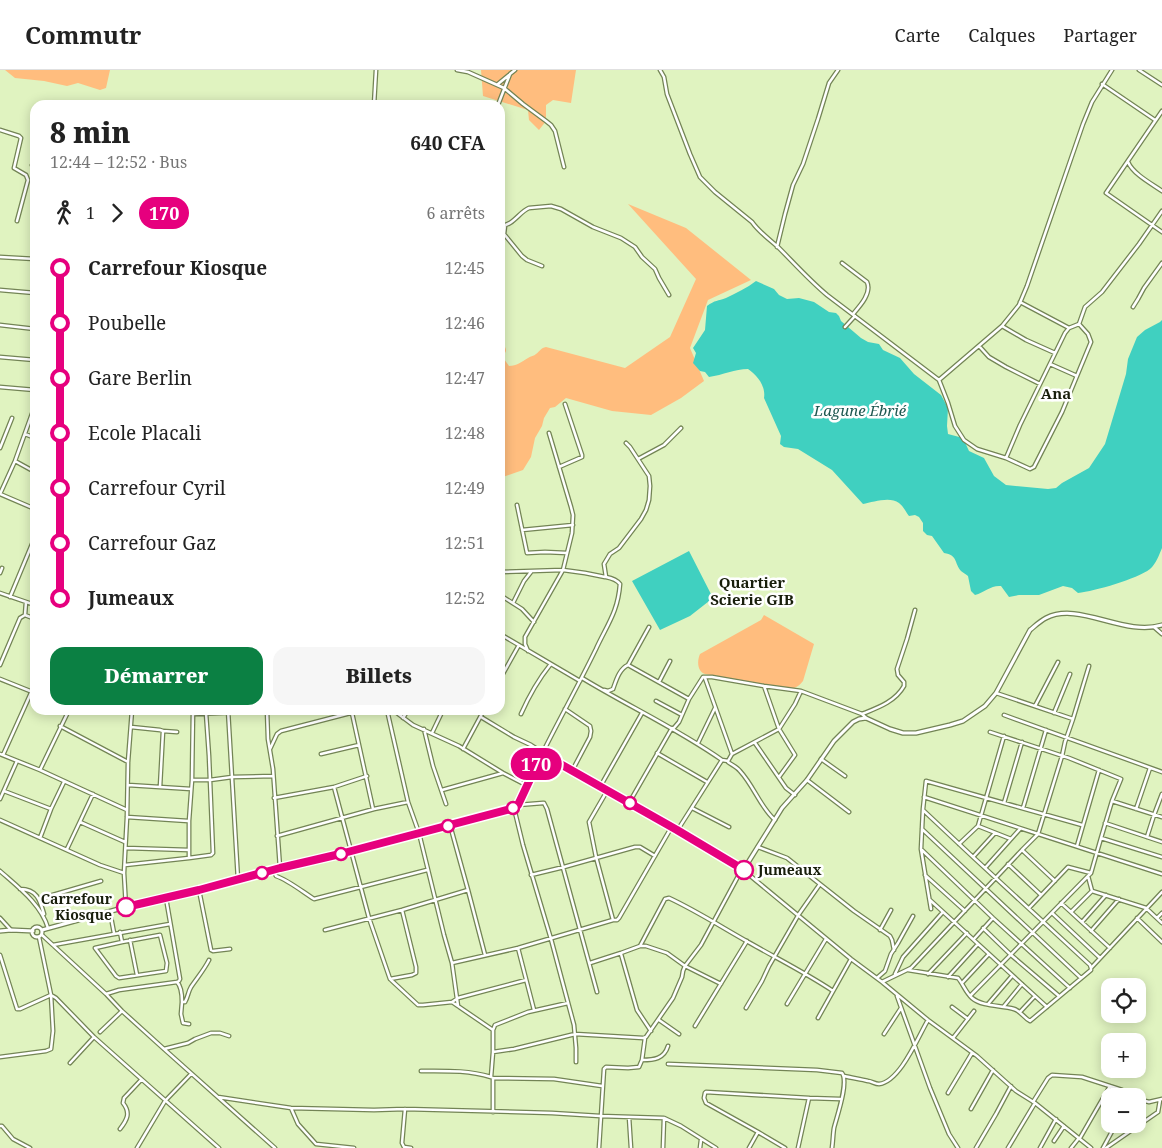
<!DOCTYPE html>
<html lang="fr">
<head>
<meta charset="utf-8">
<style>
  :root { --surface:#fff; --page:#f6f6f6; --text:#222; --muted:#767676; --line:#e0e0e0; --accent:#0b8043 }
  body { margin:0; font-family:"Noto Serif",serif; background:var(--page); color:var(--text); height:100vh; display:flex; flex-direction:column; font-size:19px; white-space:nowrap }
  * { box-sizing:border-box; margin:0 }
  p { font-size:16px; color:var(--muted) }
  .icon { flex:none; width:28px; height:28px; fill:none; stroke:currentColor; stroke-width:2; stroke-linecap:round; stroke-linejoin:round }
  .map { position:relative; flex:1; overflow:hidden }
  .drawer { position:absolute; left:30px; top:30px; width:475px; height:615px; display:flex; flex-direction:column; background:var(--surface); border-radius:15px; box-shadow:0 2px 12px #0003 }
  .drawer>* { flex:none }
  .badge { padding:0 10px; border-radius:16px; font-size:18px; line-height:32px }
  .tools { position:absolute; left:1101px; top:908px; display:grid; gap:10px }
  .tools a { display:grid; place-items:center; width:45px; height:45px; border-radius:10px; background:var(--surface); box-shadow:0 2px 12px #0003; font-size:25px }
  .map>.badge { position:absolute; translate:-50% -50%; box-shadow:0 0 0 2px #fff }
  .legs { display:flex; align-items:center; gap:8px; height:55px; padding:0 20px; font-size:16px }
  .legs p { margin-inline-start:auto }
  .overview { display:flex; align-items:center; justify-content:space-between; height:85px; padding:0 20px }
  h1 { font-size:28px; font-weight:800; line-height:38px }
  .cta { display:flex; gap:10px; margin-top:auto; padding:10px 20px }
  .cta a { flex:1; height:58px; border-radius:15px; background:var(--accent); color:#fff; font-size:20px; font-weight:800; line-height:58px; text-align:center }
  .cta a+a { background:var(--page); color:var(--text) }
  ul { padding:0 20px; list-style:none }
  li { display:flex; align-items:center; gap:18px; height:55px; font-size:19px }
  li i { display:grid; place-items:center; width:8px; height:100%; margin:0 6px; background:currentColor }
  li i::after { content:''; width:12px; height:12px; margin:-6px; border:4px solid; border-radius:50%; background:var(--surface) }
  li p { margin-inline-start:auto }
  li:first-child i { background:linear-gradient(#0000 50%,currentColor 0) }
  li:last-child i { background:linear-gradient(currentColor 50%,#0000 0) }
  header { display:flex; align-items:center; gap:30px; box-sizing:border-box; height:70px; padding:0 25px; background:var(--surface); border-bottom:1px solid var(--line) }
  header strong { font-size:24px }
  nav { display:flex; gap:28px; margin-inline-start:auto; font-size:18px }
  .map>svg:first-child { display:block }
  .green { fill:#ffbd7e }
  .water { fill:#40d0c0 }
  .lines { fill:none; stroke-linecap:round; stroke-linejoin:round }
  .minor-casing { stroke:#738455; stroke-width:5 }
  .tertiary-casing { stroke:#738455; stroke-width:5.5 }
  .minor { stroke:#fff; stroke-width:2.5 }
  .tertiary { stroke:#fff; stroke-width:3 }
  .line-1-casing { stroke:#fff; stroke-width:11 }
  .line-1 { stroke:#e6007e; stroke-width:8 }
  .stop-1-dot { fill:#fff; stroke:#e6007e; stroke-width:2.5 }
  .labels { text-anchor:middle; stroke-width:5; stroke-linejoin:round; paint-order:stroke }
  .stop-label { font-size:14px; font-weight:bold; fill:#181e0b; stroke:#fff; text-anchor:start }
  .neighbourhood-label { font-size:15px; font-weight:bold; fill:#181e0b; stroke:#fff }
  .water-label { font-size:15px; font-style:italic; fill:#1e5851; stroke:#fff }
</style>
</head>
<body>
<header>
<strong>Commutr</strong>
<nav><a>Carte</a><a>Calques</a><a>Partager</a></nav>
</header>
<div class="map">
<svg width="1162" height="1078" viewBox="0 0 1162 1078">
  <rect width="100%" height="100%" fill="#e0f3c0"/>
  <path class="green" d="M5,0h105l-4,18 -6,2 -22,-7 -11,3 -23,-5 -29,-3z
    M481,0h95l-5,33 -18,-3 -7,5v16l-7,9 -10,-10 -1,-10 -45,-14z
    M628,134l58,24 65,52 -43,20 -18,48 14,33 -23,17 -30,17 -39,-4 -46,-13 -11,9 -5,1 -6,10 -2,8 -7,12 -4,19 -8,13 -23,8v-133c4,0 6,2 6,6l-1,2 -1,6 5,7c8,0 12,-4 19,-8 3,-2 6,-2 8,-4 4,-3 5,-6 10,-7l79,21 45,-31 26,-58z
    M764,545l50,29 -11,37c-4,5 -7,7 -13,8l-85,-15c-8,-3 -8,-13 -5,-20l61,-34z"/>
  <path class="water" d="M756,211l18,8 5,6 8,4 12,-1 15,4 15,10 7,1 3,3 2,5 20,17 7,4 11,2 4,6 17,8 14,16 27,21 7,13 -1,18 1,8 15,4 6,13 15,7 10,18 12,9 42,4 8,-1 6,-5 27,-15 16,-24 21,-70 2,-15 9,-22 8,-7 15,-8 2,-2v228c-3,7 -6,16 -12,21 -13,10 -55,22 -72,24l-6,-5 -9,-2 -24,9h-20l-10,2 -8,-11c-10,-1 -16,6 -26,9l-4,-4 -3,-15c-2,-2 -5,-3 -7,-5 -7,-8 -3,-16 -17,-18l-12,-17 -5,-1 -4,-4v-8l-4,-6 -4,-2 -6,1c-3,-4 -6,-10 -10,-13 -9,-7 -26,-1 -36,1l-31,-34 -34,-21 -14,-2 -4,-3 1,-8 -17,-38c2,-12 -7,-23 -16,-29 -13,0 -25,6 -39,8l-4,-5 -5,-1 -7,-8 3,-10 -3,-5 12,-18 2,-24c8,-6 11,-5 19,-8 10,-5 21,-10 30,-17z
    M689,481l24,47 -23,18 -30,14 -28,-49z"/>
  <g class="lines">
    <g class="minor-casing">
      <path id="minor" d="M457,0l11,2 36,16 19,16 23,17 5,4 4,6 9,36
        M660,0l4,7 3,17 23,60 10,23 15,15 37,30c7,10 17,17 26,25 16,16 31,33 49,48l112,85 9,23 7,23 9,14 13,9 29,9 24,11 4,-2 28,-55 29,-70 -3,-8 -9,-10
        M1139,0l23,15
        M498,14l11,-9
        M1102,14l53,36
        M374,35l2,-35
        M498,35l12,-31 5,-4
        M1162,41l-56,82 56,39
        M0,60l19,6 2,2 -7,30 12,7 2,5 -11,41
        M1128,92c5,12 24,22 34,29
        M32,95l3,1
        M500,156c13,0 19,-14 29,-18l22,-2 10,3 32,18 28,11 14,9 7,10 13,12 4,9 10,17
        M505,156l-1,8 18,22 5,4 15,6
        M777,177l8,-33 8,-29 10,-21 15,-45 11,-36 9,-13
        M0,187l35,2
        M842,193l25,19c5,11 -7,24 -14,32
        M0,220l35,3
        M1020,232l49,26
        M1133,237l5,-8 6,-11 18,-25
        M0,255l35,4
        M1002,256l24,14 29,13
        M845,257l10,-11
        M979,276l10,11 17,10 34,17
        M0,287l35,3
        M1050,294l27,12
        M939,310l63,-54 17,-21 8,-19 56,-162 9,-22 20,-32
        M0,317l35,3
        M25,364l10,4
        M0,378l12,-30
        M1006,388l14,-33 45,-92 4,-5 10,-4 6,-17 17,-15 37,-48 23,-33
        M638,389l26,-14 17,-17
        M15,391l20,11
        M559,397l23,-10v-2l-17,-51
        M0,424l15,-33 18,-50
        M0,424l35,15
        M517,435l10,48 18,-1 22,1
        M522,460l51,-5
        M500,502l63,-2 22,3 20,4
        M0,503l2,-5
        M0,523l35,12
        M500,525l22,14 12,13
        M10,527l25,-60
        M513,533l11,-22 7,-9
        M25,545l1,-13
        M25,545l10,4
        M1154,557l8,7
        M500,564l80,47
        M528,581l-3,-7v-7l38,-67 9,-37 1,-18 -2,-8 -22,-74
        M0,595l20,-47 5,-3
        M628,595l21,-38
        M582,608c46,28 96,51 140,82
        M705,608l27,76
        M0,609l35,14
        M500,609l19,-34
        M659,612l11,-21
        M764,616l15,43 16,26 -16,22
        M604,620l4,1 5,-2c3,-8 6,-20 15,-24l61,34
        M996,623l77,26
        M656,631l26,14
        M1035,636l23,-44
        M565,639l25,17 1,5 -1,6 -18,34
        M228,640l10,170
        M267,640l1,29 5,30 7,99
        M387,640l21,92 11,31 25,102 8,28 6,43
        M393,640l20,15 46,21 44,27 23,12
        M352,643l21,96
        M1054,643l16,-39
        M193,644l74,-3
        M521,644c8,-18 17,-34 29,-49
        M862,644c15,-6 33,-12 42,-28v-4l-6,-7 -1,-6 10,-30 8,-29
        M1004,645l158,57
        M481,647l33,20 17,8 11,7
        M403,648l5,-8
        M60,656l68,36
        M131,657l29,3 3,1 -3,56
        M424,659l9,37 13,38
        M673,659l6,-7 10,-23 14,-22h9l52,9 37,5 61,23 4,4
        M163,661l14,1
        M432,663l11,-23
        M698,673l17,-35
        M755,673l31,45 9,7
        M270,679l7,-15 4,-3 81,-21
        M463,679l21,-39
        M657,683l50,29
        M0,684l40,16 87,40
        M321,684l38,-9
        M3,685l32,-71
        M542,686l1,-4c17,-34 36,-68 53,-103 11,-24 22,-37 24,-65 -3,-4 -9,-6 -14,-7l-2,-13 6,-10 9,-6 22,-29 5,-9 3,-10 1,-14 -1,-10 -19,-29 -4,-4
        M821,689l24,17
        M728,692c4,3 9,5 12,9 14,15 20,36 35,49
        M40,700l29,-60
        M192,710h18l22,-3 41,-1
        M807,710l42,32
        M128,715l63,4
        M334,717l35,131 21,61 28,26h5l29,-3 6,-4 68,-18
        M600,717l42,-74
        M442,720l61,-17
        M4,721l47,18
        M607,721l-18,31 7,35 17,63h4l2,-2 52,-90
        M924,727l238,77
        M274,728l60,-11 33,-11
        M0,729l17,-38
        M1112,731l50,16
        M629,733l43,-75
        M1004,733l18,-61
        M518,735l25,-2h1l3,6 50,183
        M514,738l9,37 28,94 23,86 2,23v14
        M692,738l37,19
        M1023,738l23,-78
        M1136,739l14,-41
        M923,740l50,47 117,108 1,3
        M127,747l61,4
        M0,750l100,45 24,8
        M80,752l45,20
        M1105,753l57,19
        M978,756l33,13
        M922,759l159,149
        M677,761l45,-71 6,1 4,-7 47,-25 16,-25 6,-13
        M277,766l97,-27 34,-7
        M1147,767l7,-22 8,-21
        M40,768l11,-29 13,-27
        M1101,768l61,19
        M959,774l19,-18 26,-90
        M1077,776l22,-76
        M758,777l29,11 67,53 36,25 2,4 2,10
        M126,778l63,2
        M67,779l26,-55
        M922,780l71,68 77,70
        M1022,780l33,31
        M973,787l22,-24
        M189,788l22,-3 2,-2 -4,-97 -3,-43
        M1008,794l33,31
        M125,795l64,-7v-37l3,-41 1,-70
        M985,798l35,-39
        M273,800l3,6c12,4 27,16 38,23l113,-29
        M0,801c18,16 41,33 48,57
        M531,805l33,-8 71,-20h5l15,9
        M925,805l40,36
        M1088,806l4,15 54,17 16,15
        M20,819c17,0 20,11 24,25
        M199,820l12,60 2,1 17,-2
        M468,820l17,65
        M166,828l14,81 -1,2 -2,1c5,5 5,14 5,20h3c3,-5 3,-10 6,-15 6,-9 13,-17 18,-27
        M39,829l62,-18
        M930,830l117,107
        M1061,833l49,45
        M126,837l-2,-34 3,-56 1,-55 4,-52
        M1029,838l39,-41 23,6
        M931,839l-10,-60 2,-40 3,-28 156,44
        M110,842l4,21
        M1071,842l21,-21
        M1052,843l48,45
        M0,848l11,12
        M1137,848l25,24
        M1157,848l5,-5
        M1082,852l24,-27
        M983,858l28,27 48,41
        M325,860l77,-20 66,-20 -18,-65
        M880,860l11,-20
        M1091,861l28,-32
        M120,862l2,10 -27,6 21,28 3,2 47,-7 1,-8 -7,-28 -38,7
        M42,865l64,59 16,17 42,38 111,99
        M974,869l19,-21
        M130,870l7,35
        M53,875l117,-21
        M640,876l25,-47 4,-1c28,13 54,30 81,45 28,16 56,30 83,48
        M518,878l16,62
        M621,884l16,56 14,21
        M0,885l17,54h3l31,-14
        M452,893l66,-15 95,-28
        M590,893l31,-10 19,-7h6l21,7 18,13 36,18
        M908,900l50,8c5,6 8,15 14,20 11,9 29,7 42,11 7,2 10,9 16,12l61,-51v-2l71,-76
        M895,904l8,-17 40,-45
        M928,904l39,-41
        M948,907l30,-33
        M877,908l8,-7 6,-17 7,-11 15,-27
        M390,909l22,-4 4,-2v-6l-14,-57
        M882,912l29,-14 111,-118 16,-16 24,-78 3,-14 8,-23 16,-53
        M962,913l27,-29
        M106,924l13,-4 58,-8
        M51,925l5,3 38,39 125,111
        M897,926l33,92 19,46 9,14
        M970,926l121,-123 10,-35 11,-37 9,-22 -52,-21 -79,-26
        M182,932l-1,12 2,9 6,1
        M452,932l41,28
        M787,934l39,-65
        M988,934l24,-28
        M1004,936l18,-22
        M952,937l16,12
        M746,938l16,-27 7,-15 30,-52 21,-30
        M1020,942l15,-16
        M818,948l33,-59
        M659,950l20,14
        M695,956l52,-85
        M100,962l22,-21
        M884,964l17,-26
        M953,968l21,-27
        M164,979l24,-6 7,-4 16,-6h9l9,3
        M493,982l21,-3 61,-15 68,4 3,-1 27,-39 9,-21 1,-6 2,-5 16,-21 41,-76 109,90 31,23 46,38 49,36 39,35 19,12 56,45
        M0,987l46,-6 5,-2 2,-18 -2,-36 -12,-58
        M642,990c12,0 22,-1 26,-14
        M70,993l24,-26
        M668,994l149,6 25,3c7,9 -5,43 -8,55 -1,6 -1,13 -2,20
        M421,1001c25,0 46,-1 70,6
        M844,1006c8,2 16,3 24,5 3,0 7,3 11,3 21,-2 39,-47 49,-64
        M493,1008l61,1 48,7
        M948,1023l24,-40
        M218,1027l73,11 83,2 31,-1 147,4 48,3 64,2 17,8 35,22
        M1138,1029l11,3 13,-3
        M1033,1032l15,-24 4,-3 30,2 40,13
        M291,1038l7,16 18,20 38,4
        M405,1039l-3,34 2,4 7,1
        M971,1039l22,-39
        M493,1042v-34l-2,-1 2,-25v-22l2,-5 33,-13 40,-9
        M629,1047l2,31
        M0,1056h2l11,13 17,9
        M120,1059c7,-9 11,-16 3,-26l1,-5 17,-18
        M758,1062l-52,-29 -2,-5 1,-5 1,-1 103,6 31,1
        M1080,1068l30,-52
        M1054,1071l10,-15
        M137,1078l28,-47 26,-27
        M599,1078l5,-79 2,-2 22,1 11,-1 3,-7 3,-22
        M663,1078l1,-30
        M700,1078l1,-8
        M749,1078l9,-16 27,16
        M798,1078l11,-50
        M976,1078l20,-34 15,-28
        M1008,1078l27,-45
        M1040,1078l16,-29
        M1071,1078l8,-10
        M1103,1078l13,-24
        M1106,1078l52,-36 2,-12"/>
    </g>
    <g class="tertiary-casing">
      <path id="tertiary" d="M32 862a5 5 0 1 1 10 0a5 5 0 1 1-10 0Z
        M42,860l84,-23 73,-17 81,-22 61,-14 165,-43 8,-3 4,-3 22,-47 2,-2 5,1 130,74 65,38 7,-8 33,-53 25,-28 27,-39 19,-19 6,-3 7,-1 24,11 13,4h13l34,-8 13,-4 22,-15 11,-13 34,-63c5,-4 10,-9 16,-12 33,-17 78,19 116,7
        M0,861l11,-1 22,1"/>
    </g>
    <use href="#minor" class="minor"/>
    <use href="#tertiary" class="tertiary"/>
  </g>
  <g class="lines">
    <g class="line-1-casing">
      <path id="line-1" d="M126,837l73,-17 81,-22 60,-14 174,-46 4,-3 22,-47 2,-2 6,1 129,73 67,40"/>
    </g>
    <use href="#line-1" class="line-1"/>
  </g>
  <g class="stop-1-dot">
    <circle cx="630" cy="733" r="6"/>
    <circle cx="513" cy="738" r="6"/>
    <circle cx="448" cy="756" r="6"/>
    <circle cx="341" cy="784" r="6"/>
    <circle cx="744" cy="800" r="9"/>
    <circle cx="262" cy="803" r="6"/>
    <circle cx="126" cy="837" r="9"/>
  </g>
  <g class="labels">
    <g class="stop-label">
      <text x="758" y="805">Jumeaux</text>
      <text x="112" y="834" text-anchor="end">Carrefour<tspan x="112" dy="16">Kiosque</tspan></text>
    </g>
    <g class="neighbourhood-label">
      <text x="1056" y="329">Ana</text>
      <text x="752" y="518">Quartier<tspan x="752" dy="17">Scierie GIB</tspan></text>
    </g>
    <g class="water-label">
      <text x="860" y="346">Lagune Ébrié</text>
    </g>
  </g>
</svg>
<div class="tools">
<a><svg class="icon" aria-label="locate" viewBox="0 0 24 24"><circle cx="12" cy="12" r="6"/><path d="M12 2v4M12 18v4M2 12h4M18 12h4"/></svg></a>
<a>+</a>
<a>−</a>
</div>
<b class="badge" style="left:536px;top:694px;background:#e6007e;color:#fff">170</b>
<section class="drawer">
<div class="overview"><div><h1>8 min</h1><p>12:44 – 12:52 · Bus</p></div><b>640 CFA</b></div>
<div class="legs"><svg class="icon" aria-label="walk" viewBox="0 0 24 24"><circle cx="13" cy="4" r="2"/><path d="M13 8l-2 6 4 7M11 14l-3 7M7 12l3-4h3l4 4"/></svg>1<svg class="icon" aria-label="forward" viewBox="0 0 24 24"><path d="M9 5l7 7-7 7"/></svg><b class="badge" style="background:#e6007e;color:#fff">170</b><p>6 arrêts</p></div>
<ul>
<li><i style="color:#e6007e"></i><b>Carrefour Kiosque</b><p>12:45</p></li>
<li><i style="color:#e6007e"></i><span>Poubelle</span><p>12:46</p></li>
<li><i style="color:#e6007e"></i><span>Gare Berlin</span><p>12:47</p></li>
<li><i style="color:#e6007e"></i><span>Ecole Placali</span><p>12:48</p></li>
<li><i style="color:#e6007e"></i><span>Carrefour Cyril</span><p>12:49</p></li>
<li><i style="color:#e6007e"></i><span>Carrefour Gaz</span><p>12:51</p></li>
<li><i style="color:#e6007e"></i><b>Jumeaux</b><p>12:52</p></li>
</ul>
<div class="cta"><a>Démarrer</a><a>Billets</a></div>
</section>
</div>
</body>
</html>
